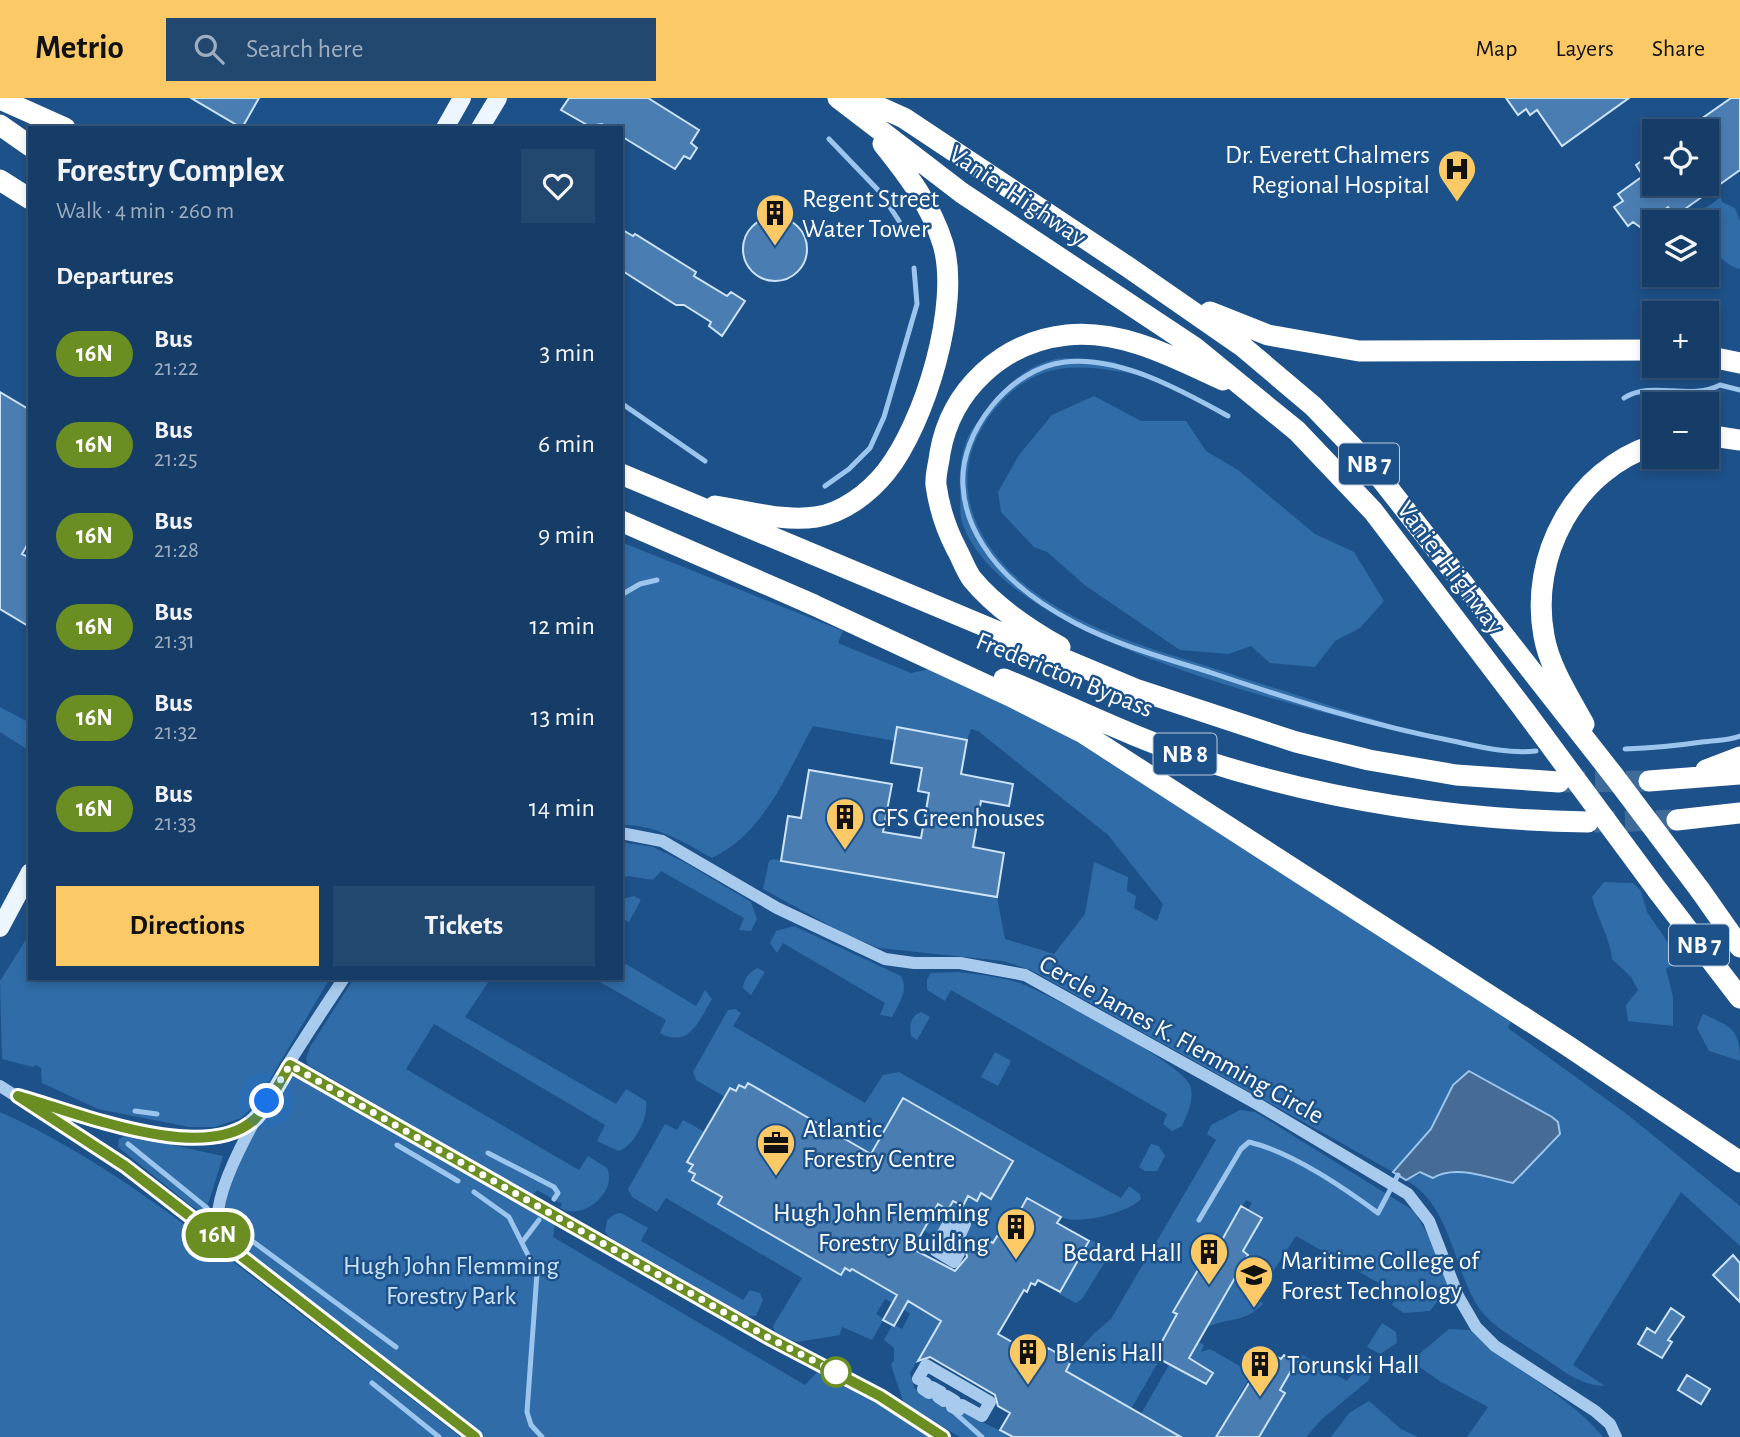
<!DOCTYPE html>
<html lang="en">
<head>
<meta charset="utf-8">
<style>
  :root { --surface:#163d67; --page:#234870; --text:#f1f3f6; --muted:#9eaec0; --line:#35567b; --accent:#fbc966 }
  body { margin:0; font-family:"Alegreya Sans",sans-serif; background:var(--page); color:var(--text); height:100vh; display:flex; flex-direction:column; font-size:26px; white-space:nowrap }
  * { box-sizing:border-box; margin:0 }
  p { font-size:23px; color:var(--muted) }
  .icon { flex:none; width:38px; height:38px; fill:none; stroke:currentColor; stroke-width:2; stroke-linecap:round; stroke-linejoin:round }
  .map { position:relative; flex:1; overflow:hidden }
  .panel { position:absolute; left:28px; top:28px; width:595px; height:854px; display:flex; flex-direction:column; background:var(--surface); border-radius:0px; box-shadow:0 4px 10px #0003,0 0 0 2px var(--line) }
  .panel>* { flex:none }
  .badge { padding:0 14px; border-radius:23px; font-size:24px; line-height:46px }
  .buttons { position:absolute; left:1642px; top:21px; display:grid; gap:14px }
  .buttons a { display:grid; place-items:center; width:77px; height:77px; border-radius:0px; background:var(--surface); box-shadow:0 4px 10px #0003,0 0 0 2px var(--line); font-size:35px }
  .you { position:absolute; width:35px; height:35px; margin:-18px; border:5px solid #fff; border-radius:50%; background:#1a73e8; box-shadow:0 0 0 10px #1a73e833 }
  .map>.badge { position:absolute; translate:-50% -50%; box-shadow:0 0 0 4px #fff }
  h2 { padding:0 28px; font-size:26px; line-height:63px }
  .round { display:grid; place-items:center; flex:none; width:74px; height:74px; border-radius:0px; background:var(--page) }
  .head { display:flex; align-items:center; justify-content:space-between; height:119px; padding:0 28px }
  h1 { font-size:33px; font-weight:600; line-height:52px }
  .button { display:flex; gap:14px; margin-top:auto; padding:14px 28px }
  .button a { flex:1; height:80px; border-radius:0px; background:var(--accent); color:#111; font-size:28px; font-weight:600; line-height:80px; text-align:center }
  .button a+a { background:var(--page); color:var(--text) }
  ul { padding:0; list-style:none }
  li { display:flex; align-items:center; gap:21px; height:91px; padding:0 28px }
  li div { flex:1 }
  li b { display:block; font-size:26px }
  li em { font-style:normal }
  li .badge { min-width:77px; font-weight:700; text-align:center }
  header { display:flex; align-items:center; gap:42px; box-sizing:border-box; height:98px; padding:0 35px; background:var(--accent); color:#111 }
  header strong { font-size:33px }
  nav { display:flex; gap:38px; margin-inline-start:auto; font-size:24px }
  .search { width:490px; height:63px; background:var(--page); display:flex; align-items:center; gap:18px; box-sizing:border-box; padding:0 24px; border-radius:0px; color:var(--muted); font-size:26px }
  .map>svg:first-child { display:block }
  .green { fill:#306ca7 }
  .water { fill:#466b94; stroke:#9bc5ed; stroke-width:2 }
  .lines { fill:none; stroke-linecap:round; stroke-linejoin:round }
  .stream { stroke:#9bc5ed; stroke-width:5 }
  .building { fill:#4a7eb3; stroke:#cde3f9; stroke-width:2 }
  .highway-tunnel { stroke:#3f6b9b; stroke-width:21; stroke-dasharray:21 10; stroke-linecap:butt }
  .minor { stroke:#a8caec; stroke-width:12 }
  .major { stroke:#edf5ff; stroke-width:18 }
  .highway { stroke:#fff; stroke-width:21 }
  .highway-bridge { stroke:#fff; stroke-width:21 }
  .line-casing { stroke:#fff; stroke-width:16 }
  .line { stroke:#6b8e23; stroke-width:10 }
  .walk { stroke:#fff; stroke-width:7; stroke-dasharray:0 12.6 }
  .stop-dot { fill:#fff; stroke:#6b8e23; stroke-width:3.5 }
  .labels { text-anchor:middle; stroke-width:5; stroke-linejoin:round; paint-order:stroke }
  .shield { fill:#1d5189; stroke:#bbcbdc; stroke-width:2 }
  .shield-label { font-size:24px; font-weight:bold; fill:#fff }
  .poi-label { font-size:26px; fill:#fff; stroke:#1d5189; text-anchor:start }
  .street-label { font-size:26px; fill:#fff; stroke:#1d5189 }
  .park-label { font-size:26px; fill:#cde3f9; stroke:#1d5189 }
</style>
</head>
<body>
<header>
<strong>Metrio</strong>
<div class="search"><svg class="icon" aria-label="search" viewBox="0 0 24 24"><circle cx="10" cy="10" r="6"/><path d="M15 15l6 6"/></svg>Search here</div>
<nav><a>Map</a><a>Layers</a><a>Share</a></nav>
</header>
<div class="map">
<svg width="1740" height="1339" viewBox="0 0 1740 1339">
  <rect width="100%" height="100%" fill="#1d5189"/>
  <path class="green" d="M1721,99l1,5 13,6 5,13v48c-19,-4 -34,-28 -34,-47h-9l-4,-5z
    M1089,261l26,3 24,13c-60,-11 -101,-17 -144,34 -55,67 -21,140 42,185 54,39 123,57 185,77 67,22 135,43 202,64l-18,-1c-111,-30 -404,-93 -444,-212 -3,-9 -1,-23 -2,-32 -1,-18 2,-47 13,-62 21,-27 43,-59 79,-68 11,-3 26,-1 37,-1z
    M1094,298l47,25h45l20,30 32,19 77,64 39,18 30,49 -24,27 -25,13 -20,26 -45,-4 -19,-17 -22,8 -49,-4 -94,-64 -39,-34 -13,-5 -33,-35 -3,-20 21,-37 33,-40z
    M621,444l222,89 -5,12 73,30 19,-4 119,55 463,296 -4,8 120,87 112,91v40l-59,-54 -108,173 32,21c-24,0 -43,-16 -62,-29 -20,-14 -50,-29 -64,-49 -27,-40 -27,-102 -73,-128 32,-18 73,-4 107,3l45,-61 -6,-5 -83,-46 -16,14 -22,44 -38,43 -362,-202 -28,-9 -124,-13 -34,-14 -82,-45 6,-28 4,-2 224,38 8,42 49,15 31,-40 9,-52 34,15 -1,14 9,5 -2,12 23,13 6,-17 -55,-69 -130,-104 -7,-2 -4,11 -69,-12 -3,13 -82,-15c-27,49 -48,106 -101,132 -28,-16 -57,-34 -91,-33z
    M0,609l30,16v28l-30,-19z
    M621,744l32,5 31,15 67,40 6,17 -6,12 -12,-1 5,-12 -83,-47 -8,9 -25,-4 -7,3z
    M1604,784l29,1 8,8 6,21 33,48 -14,9 7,28v29l-45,-5 -2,-16 12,-15 -7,-13 -19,-18c-1,-18 -15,-42 -20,-62z
    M634,798l7,4 -12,22 -8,-4v-13l5,-7z
    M794,828l107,50c8,15 -2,27 -9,41l-12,-2 5,-12 -102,-60 -6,10 -7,-10 6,-12z
    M30,835v45h300l-74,125 -15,15 -26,9h-26l-91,-18 -56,-26 -1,-15 -5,-3 -3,2 -31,-8 -2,-78z
    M621,863l75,45 9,-16 7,9c-13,22 -23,50 -52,34l6,-13 -73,-42h28z
    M758,870l7,4 -14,23 -8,-7c1,-10 6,-16 15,-20z
    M959,874c23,3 46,5 68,14 29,13 152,75 163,99 5,13 -3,30 -8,41l-10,5 -9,-7 4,-10 -216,-124 -6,11 -18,-11v-11l4,-6z
    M354,880h137l-26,39 151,87 10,-15 20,12c3,16 -12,46 -28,50l-21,-10 8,-16 -171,-101 -28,45 173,101 9,-14 19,12c11,22 -23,54 -47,40l2,-4 -25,-14 -4,5 -225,-130 -2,-6 4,-12z
    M735,911l6,4 -8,13 132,77 18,-28 16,-3 222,126 8,-12 11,8 1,5c-11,13 -57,24 -74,20 -13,-3 -27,-14 -39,-21l-24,42 -7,-4 -4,7 -6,-4 -4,6 -7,-3 -4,7 -8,-5 -5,9 5,-29 -17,-9 -12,22 -12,-7 15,-26 10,6 5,-9 9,5 6,-10 8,5 5,-8 10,6 22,-39 -109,-62 -36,62 -1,-9 -118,-68 -4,5 -6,-3 -14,12 -29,-17 -3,-8 35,-62z
    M921,914l9,5 -13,23 -6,-4c-2,-10 -1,-20 10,-24z
    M1703,916c28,13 37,14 37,47l-31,-10 -12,-23z
    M995,954l16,9 -13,25 -17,-9z
    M291,967l265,150 -3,22 252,148 19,-20 119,72h-468l-247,-194 -9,-38 4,-15z
    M1240,1012l15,2 159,99 14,24 21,51 -19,25 -26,2 -12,-8 6,-11 -102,-58 -39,60 6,8c-19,19 -32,13 -56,23l41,-72 -5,-4 19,-32 -14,-9 4,-7 -6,-3 -24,40 -5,-2 -44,74 4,2 -23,41 6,4 -29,50 -65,-38c12,-22 26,-37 45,-52l105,-179 -9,-6 4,-9z
    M0,1014c100,45 185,112 271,179 63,49 127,97 190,146h-461z
    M683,1022l22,12 -17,30 5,3 -3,6 5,3 -3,6 30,17 -3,7 122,71 4,-7 5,3 2,-2 45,26 -4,8 -8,-4 -9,15 8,5 -12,21 -30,-13 -2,8 -43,7 -22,-9 -2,-7 29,-48 -136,-80 -9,14 -25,-15 -4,-8 37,-65 12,6z
    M126,1037l97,21 -16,52 -5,4 -11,-6 -73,-59 1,-8z
    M1151,1046l8,2 6,10 -8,15h-12l-6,-4z
    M621,1115l27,15 -7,13 102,59 7,-10 10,3 3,7 -7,16h-9l-138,-79 -4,-5 2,-12 8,-6z
    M1091,1142l21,11 -30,48 -6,4 -17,-9z
    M908,1203l33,20 -31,52 5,16 98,48h-53l-56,-33 -13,-39 3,-5v-12l-10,-8 9,-16 9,5 8,-15 -7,-5z
    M1382,1225l14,9 1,11 -17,11 -13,-7z
    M1449,1231l21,1c41,40 97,63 133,107h-136l21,-30 -47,-25 -30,-21z
    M1198,1244l6,3 -3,7 9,-3 42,24 -17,30 4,2 -12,20 -4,-2 -8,14h-34l-40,-23 28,-49 9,4 15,-25 3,1z
    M1301,1256l46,27 10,-15 14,8 -2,6 -47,39 -16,18h-53l15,-15 16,-29 -4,-3z
    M1369,1303l32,28 17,8h-87l18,-24z"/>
  <path class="water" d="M1469,973l83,46 6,5 2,12 -47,49c-24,-5 -58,-19 -80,-5l-13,-6 -14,8 -13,-8 38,-43 22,-44z"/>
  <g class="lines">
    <path class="stream" d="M829,41l51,53 19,29
      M1624,300c28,-18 66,3 96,-13l20,5
      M621,305l84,58
      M1228,318c-47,-26 -108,-60 -163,-54 -55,6 -106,70 -102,124 1,21 9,42 20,59 21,34 58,60 92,78 42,22 89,35 134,49 80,27 161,53 244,69 28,6 55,13 83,10
      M825,388l24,-17 21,-21 14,-31 33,-113 -3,-36
      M621,497l19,-11 17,-4
      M1625,651c28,-1 50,-3 77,-7 14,-2 25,-1 38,-6
      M135,1013l22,3
      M128,1046l79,64
      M397,1047l61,36
      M488,1055l66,34 4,6 -4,6
      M474,1094l35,25 28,56 -10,139 4,13 11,12
      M1199,1122l42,-71 8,-7c42,10 94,45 129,71l20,-38
      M244,1137l152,112
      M523,1143l16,-21
      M372,1285l67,54
      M955,1315l27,24"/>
  </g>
  <path class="building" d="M191,0h68l-17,30z
    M569,0h79l51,32 -8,13 6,5 -7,11 -6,-3 -9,13 -54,-33v-8h-12l-7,-4 -13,2 -28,-16z
    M1506,0h123l-67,48 -25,-36 -7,5 -4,-6 -8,6z
    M1731,0h9v72l-65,46 -7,-9 -28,20 -7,-5 -5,4 -14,-19 9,-6 -5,-7 25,-18 -7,-11 18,-13v32h52v-53h-22z
    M743 151a32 32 0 1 1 64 0a32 32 0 1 1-64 0Z
    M621,131l12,7 2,-2 61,38 -2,4 33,20 4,-4 14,9 -23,35 -13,-10 2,-4 -27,-17h-8l-55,-35z
    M0,294l30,18v130l-8,14 8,4v69l-30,-18z
    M897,629l70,13 -6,34 52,10 -4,22 -28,-5 -8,46 31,6 -7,44 -216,-36 7,-45 13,2 8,-48 83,14 -9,48 38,6 8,-45 -11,-2 4,-23 -31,-5z
    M748,985l123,71 32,-56 110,63 -22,38 -10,-6 -4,8 -9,-5 -5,10 -10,-5 -5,9 -10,-6 -25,45 42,22 12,-14 -2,-12 7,4 4,-7 7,3 4,-6 6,4 4,-7 7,4 23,-42 34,19 -4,6 32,18 -29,51 -22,-12 -3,5 -4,-2 -4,9 -3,-2 -26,44 44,25 6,-11 23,13 -5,10 115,66h-168l-13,-7 10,-17 -12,-7 -3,-11 -65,-38 -12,4 23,-40 -33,-20 -14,25 -11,-6 14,-25 -45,-26 -2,2 -5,-3 -4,7 -123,-71 4,-7 -30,-17 3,-6 -6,-3 4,-6 -6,-3 43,-74 6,3 3,-6 6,3z
    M1241,1108l21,12 -19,33 5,4 -59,103 24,15 -7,11 -52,-28 23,-42 -4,-2 16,-27 28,-47 5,2z
    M1733,1157l7,8v39l-27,-27z
    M1671,1210l13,9 -16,23 4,2 -10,16 -24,-14 9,-16 8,5z
    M1268,1254l13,7 3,-4 12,7 -16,28 5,3 -26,44h-43z
    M1687,1277l23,14 -9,15 -23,-14z"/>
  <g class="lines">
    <path class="highway-tunnel" d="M1564,684l85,-1
      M1594,724l83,-2"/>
    <path class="minor" d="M621,735l41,8 115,67 108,51 29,4h46l65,12 234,130 149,89 21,27 29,75 18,31 19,19 100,65 15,13 6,13
      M291,967l494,282 95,49 63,41
      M0,988l125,80 350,271
      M31,1001c48,14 133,46 180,39 18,-2 30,-10 44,-19
      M957,1122l8,4 -12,26 6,3 -5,9 -18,-11 10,-14 -4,-2 7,-13 5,2z
      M226,1142c-4,-7 -7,-13 -8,-20 -4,-52 95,-194 126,-242
      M926,1267l64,37 -8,14 -20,-11 -3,5 -7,-3 3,-6 -8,-5 -3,5 -6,-4 3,-5 -9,-5 -3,6 -6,-4 3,-6 -8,-4z"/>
    <path class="major" d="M445,30l17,-30
      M480,30l18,-30
      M0,830l30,-56"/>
    <path class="highway" d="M838,0l124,95 232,154 103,84 76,80 152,200
      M859,0l45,20 224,149 114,79 71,60 58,60 243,310
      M0,1l65,29
      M0,27l30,21
      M0,82l30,19
      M1210,214l58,23 91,16 295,-1
      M1706,258l34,7
      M1706,337l34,5
      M621,376l514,215 161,53 73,18 87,15 103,7
      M715,408c32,5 68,16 101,11 27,-4 53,-24 70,-45 39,-49 75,-168 57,-228 -12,-39 -36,-70 -60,-100
      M621,423l193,84
      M803,502l207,96 73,37 485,313 172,116
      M1060,549c-32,-18 -64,-39 -88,-68 -6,-8 -10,-20 -15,-29 -10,-19 -18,-43 -21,-65 -1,-10 3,-22 4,-32 11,-63 62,-111 127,-118 55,-6 108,23 156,45
      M1004,581c64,26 127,58 192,79 127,42 259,62 392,64
      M1584,626c-15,-27 -35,-58 -40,-88 -15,-80 31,-166 110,-191
      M1706,672l34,-13
      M1649,683l91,-7
      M1677,722l63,-7
      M1700,792l40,57
      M1658,793l82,107"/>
    <path class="highway-bridge" d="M1525,613l133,180
      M1614,678l86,114"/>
  </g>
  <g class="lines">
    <g class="line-casing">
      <path id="line" d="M475,1339l-350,-271 -107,-70c58,16 187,70 237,23 14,-14 25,-38 35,-54l481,274 109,57 63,41"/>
    </g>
    <use href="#line" class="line"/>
    <path class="walk" d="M267,1003l23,-36 481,274 65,33"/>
  </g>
  <defs>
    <g id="hospital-pin" transform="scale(2.0125)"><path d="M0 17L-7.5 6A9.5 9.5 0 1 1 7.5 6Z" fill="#fbc966" stroke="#1d5189"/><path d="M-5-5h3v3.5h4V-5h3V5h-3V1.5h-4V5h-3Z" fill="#111"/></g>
    <g id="building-pin" transform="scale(2.0125)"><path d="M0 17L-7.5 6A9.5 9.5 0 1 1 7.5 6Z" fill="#fbc966" stroke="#1d5189"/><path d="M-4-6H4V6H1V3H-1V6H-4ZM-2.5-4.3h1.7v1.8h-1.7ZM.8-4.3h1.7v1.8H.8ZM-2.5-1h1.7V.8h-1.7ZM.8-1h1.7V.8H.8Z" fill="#111"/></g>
    <g id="office-pin" transform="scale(2.0125)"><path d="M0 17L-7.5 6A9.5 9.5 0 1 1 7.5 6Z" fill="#fbc966" stroke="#1d5189"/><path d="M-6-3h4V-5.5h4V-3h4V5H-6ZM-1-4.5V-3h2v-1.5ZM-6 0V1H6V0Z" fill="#111"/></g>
    <g id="university-pin" transform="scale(2.0125)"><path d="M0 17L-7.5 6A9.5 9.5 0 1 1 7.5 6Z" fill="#fbc966" stroke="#1d5189"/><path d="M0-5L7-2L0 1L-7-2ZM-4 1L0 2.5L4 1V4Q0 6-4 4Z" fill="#111"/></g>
  </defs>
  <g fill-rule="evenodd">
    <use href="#hospital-pin" x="1457" y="71"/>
    <use href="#building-pin" x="775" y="115"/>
    <use href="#building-pin" x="845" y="719"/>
    <use href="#office-pin" x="776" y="1045"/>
    <use href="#building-pin" x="1016" y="1129"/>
    <use href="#building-pin" x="1209" y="1154"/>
    <use href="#university-pin" x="1254" y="1177"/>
    <use href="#building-pin" x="1028" y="1254"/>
    <use href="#building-pin" x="1260" y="1266"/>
  </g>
  <circle class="stop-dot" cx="836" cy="1274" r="14"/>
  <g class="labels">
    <g class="shield">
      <rect x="1339" y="345.5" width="60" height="41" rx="5"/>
      <rect x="1153.5" y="635.5" width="63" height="41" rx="5"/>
      <rect x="1669" y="826.5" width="60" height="41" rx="5"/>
    </g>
    <g class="shield-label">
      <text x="1369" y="374">NB 7</text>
      <text x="1185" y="664">NB 8</text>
      <text x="1699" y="855">NB 7</text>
    </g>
    <g class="poi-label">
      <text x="1430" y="65" text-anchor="end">Dr. Everett Chalmers<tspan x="1430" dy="30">Regional Hospital</tspan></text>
      <text x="802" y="109">Regent Street<tspan x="802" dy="30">Water Tower</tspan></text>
      <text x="872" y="728">CFS Greenhouses</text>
      <text x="803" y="1039">Atlantic<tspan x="803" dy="30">Forestry Centre</tspan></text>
      <text x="989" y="1123" text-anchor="end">Hugh John Flemming<tspan x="989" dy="30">Forestry Building</tspan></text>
      <text x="1182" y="1163" text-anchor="end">Bedard Hall</text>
      <text x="1281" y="1171">Maritime College of<tspan x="1281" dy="30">Forest Technology</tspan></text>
      <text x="1055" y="1263">Blenis Hall</text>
      <text x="1287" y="1275">Torunski Hall</text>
    </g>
    <g class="street-label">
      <text transform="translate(1018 97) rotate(34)" y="9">Vanier Highway</text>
      <text transform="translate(1451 469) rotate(53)" y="9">Vanier Highway</text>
      <text transform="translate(1065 576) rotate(22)" y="9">Fredericton Bypass</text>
      <text transform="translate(1182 941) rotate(29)" y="9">Cercle James K. Flemming Circle</text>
    </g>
    <g class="park-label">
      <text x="451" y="1176">Hugh John Flemming<tspan x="451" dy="30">Forestry Park</tspan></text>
    </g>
  </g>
</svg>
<div class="buttons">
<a><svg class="icon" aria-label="locate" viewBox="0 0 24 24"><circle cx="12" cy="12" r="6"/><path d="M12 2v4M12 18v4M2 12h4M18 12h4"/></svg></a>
<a><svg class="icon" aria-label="layers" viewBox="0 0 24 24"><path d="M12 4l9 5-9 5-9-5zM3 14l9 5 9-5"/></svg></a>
<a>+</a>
<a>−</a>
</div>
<div class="you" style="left:267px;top:1003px"></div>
<b class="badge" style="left:218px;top:1137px;background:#6b8e23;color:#fff">16N</b>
<section class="panel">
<div class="head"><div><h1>Forestry Complex</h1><p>Walk · 4 min · 260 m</p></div><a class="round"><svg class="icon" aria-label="heart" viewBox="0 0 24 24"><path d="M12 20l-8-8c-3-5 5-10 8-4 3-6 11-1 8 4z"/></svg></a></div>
<h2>Departures</h2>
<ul>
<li><span class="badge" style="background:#6b8e23;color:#fff">16N</span><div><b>Bus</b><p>21:22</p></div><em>3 min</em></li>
<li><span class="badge" style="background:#6b8e23;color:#fff">16N</span><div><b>Bus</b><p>21:25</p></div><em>6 min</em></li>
<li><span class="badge" style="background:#6b8e23;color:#fff">16N</span><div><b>Bus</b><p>21:28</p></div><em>9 min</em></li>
<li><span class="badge" style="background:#6b8e23;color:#fff">16N</span><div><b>Bus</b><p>21:31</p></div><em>12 min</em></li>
<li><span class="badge" style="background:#6b8e23;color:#fff">16N</span><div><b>Bus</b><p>21:32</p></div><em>13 min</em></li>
<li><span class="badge" style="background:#6b8e23;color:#fff">16N</span><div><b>Bus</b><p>21:33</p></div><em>14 min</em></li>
</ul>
<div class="button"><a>Directions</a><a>Tickets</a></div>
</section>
</div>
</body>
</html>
